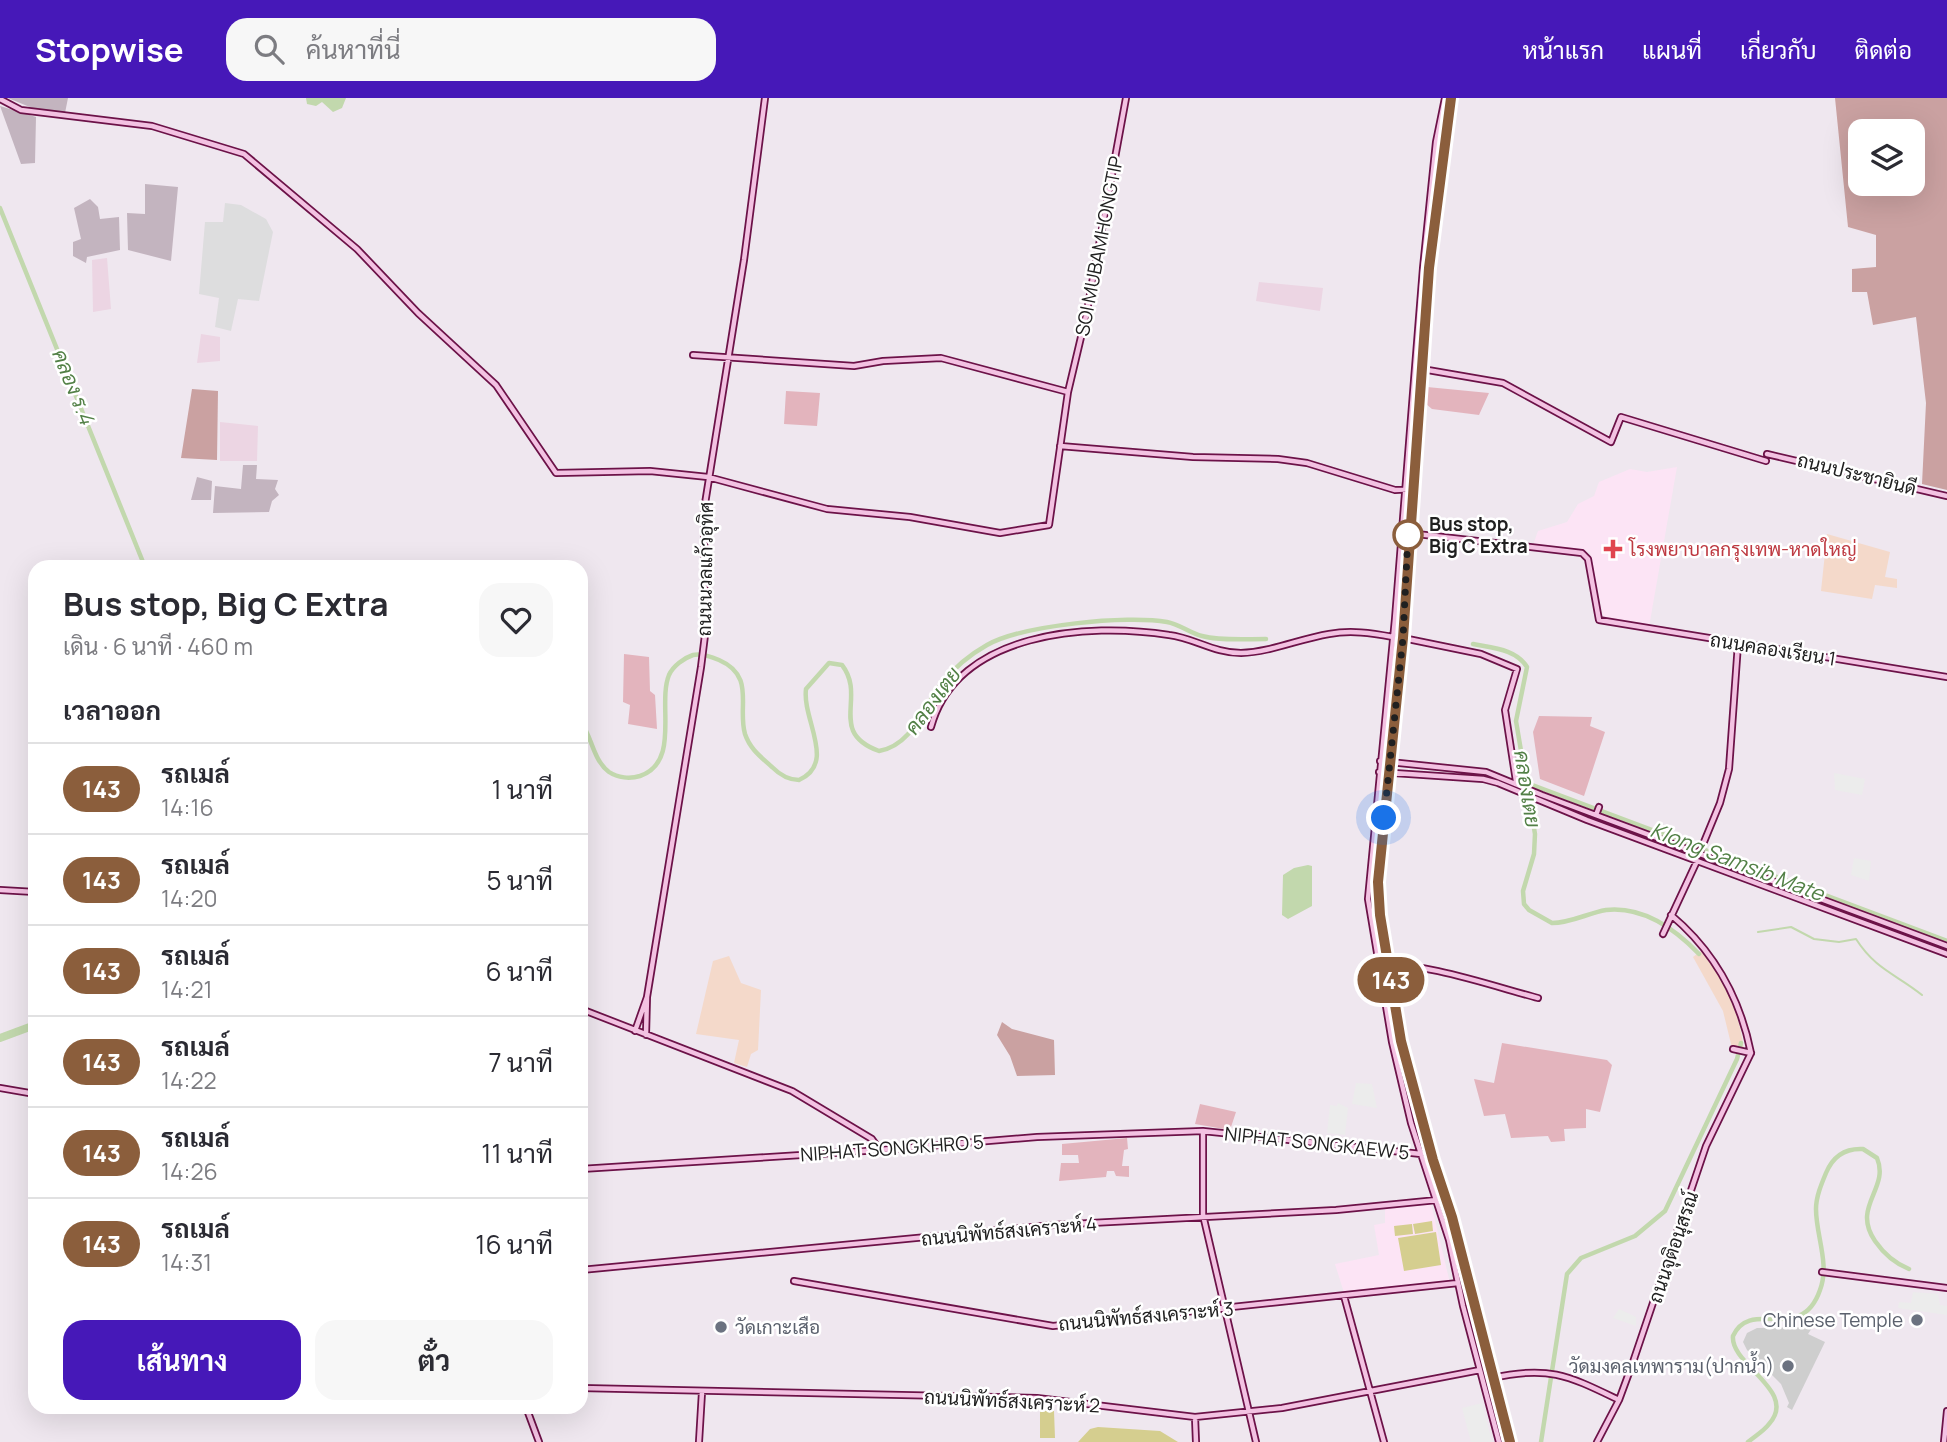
<!DOCTYPE html>
<html lang="th">
<head>
<meta charset="utf-8">
<style>
  :root { --surface:#fff; --page:#f7f7f7; --text:#2b2b33; --muted:#7c7c81; --line:#e1e1e2; --accent:#4618b8 }
  body { margin:0; font-family:Manrope,Sarabun,sans-serif; background:var(--page); color:var(--text); height:100vh; display:flex; flex-direction:column; font-size:26px; white-space:nowrap }
  * { box-sizing:border-box; margin:0 }
  p { font-size:23px; color:var(--muted) }
  .icon { flex:none; width:38px; height:38px; fill:none; stroke:currentColor; stroke-width:2; stroke-linecap:round; stroke-linejoin:round }
  .map { position:relative; flex:1; overflow:hidden }
  .details { position:absolute; left:28px; top:462px; width:560px; height:854px; display:flex; flex-direction:column; background:var(--surface); border-radius:21px; box-shadow:0 7px 28px #0002 }
  .details>* { flex:none }
  .badge { padding:0 14px; border-radius:23px; font-size:24px; line-height:46px }
  .buttons { position:absolute; left:1848px; top:21px; display:grid; gap:14px }
  .buttons a { display:grid; place-items:center; width:77px; height:77px; border-radius:14px; background:var(--surface); box-shadow:0 7px 28px #0002; font-size:35px }
  .you { position:absolute; width:35px; height:35px; margin:-18px; border:5px solid #fff; border-radius:50%; background:#1a73e8; box-shadow:0 0 0 10px #1a73e833 }
  .map>.badge { position:absolute; translate:-50% -50%; box-shadow:0 0 0 4px #fff }
  h2 { padding:0 35px; font-size:26px; line-height:63px }
  .round { display:grid; place-items:center; flex:none; width:74px; height:74px; border-radius:21px; background:var(--page) }
  .head { display:flex; align-items:center; justify-content:space-between; height:119px; padding:0 35px }
  h1 { font-size:33px; font-weight:700; line-height:52px }
  .action { display:flex; gap:14px; margin-top:auto; padding:14px 35px }
  .action a { flex:1; height:80px; border-radius:21px; background:var(--accent); color:#fff; font-size:28px; font-weight:700; line-height:80px; text-align:center }
  .action a+a { background:var(--page); color:var(--text) }
  ul { padding:0; list-style:none }
  li { display:flex; align-items:center; gap:21px; height:91px; padding:0 35px; border-top:2px solid var(--line) }
  li div { flex:1 }
  li b { display:block; font-size:26px }
  li em { font-style:normal }
  li .badge { min-width:77px; font-weight:700; text-align:center }
  header { display:flex; align-items:center; gap:42px; box-sizing:border-box; height:98px; padding:0 35px; background:var(--accent); color:#fff }
  header strong { font-size:33px }
  nav { display:flex; gap:38px; margin-inline-start:auto; font-size:24px }
  .search { width:490px; height:63px; background:var(--page); display:flex; align-items:center; gap:18px; box-sizing:border-box; padding:0 24px; border-radius:21px; color:var(--muted); font-size:26px }
  .map>svg:first-child { display:block }
  .residential { fill:#ddddde }
  .education { fill:#fce4f5 }
  .religious { fill:#cecece }
  .construction { fill:#c3b4bf }
  .farmland { fill:#ecd5e3 }
  .grass { fill:#e3b4bd }
  .forest { fill:#caa1a1; fill-rule:evenodd }
  .park { fill:#f4d9ca }
  .pitch { fill:#d5ce8f }
  .parking { fill:#ececec }
  .water { fill:#c2d8ad }
  .lines { fill:none; stroke-linecap:round; stroke-linejoin:round }
  .stream { stroke:#c2d8ad; stroke-width:2 }
  .canal { stroke:#c2d8ad; stroke-width:4.5 }
  .river { stroke:#c2d8ad; stroke-width:8 }
  .secondary-casing { stroke:#6c1248; stroke-width:8 }
  .secondary { stroke:#f3c2e2; stroke-width:4.5 }
  .line-casing { stroke:#fff; stroke-width:16 }
  .line { stroke:#8b5e3c; stroke-width:10 }
  .walk { stroke:#202020; stroke-width:7; stroke-dasharray:0 12.6 }
  .stop-dot { fill:#fff; stroke:#8b5e3c; stroke-width:3.5 }
  .health-dot { fill:#e0444e; stroke:#fff; stroke-width:2.5 }
  .worship-dot { fill:#6b7280; stroke:#fff; stroke-width:2.5 }
  .labels { text-anchor:middle; stroke-width:5; stroke-linejoin:round; paint-order:stroke }
  .street-label { font-size:19px; fill:#202020; stroke:#fff }
  .stop-label { font-size:19px; font-weight:bold; fill:#202020; stroke:#fff; text-anchor:start }
  .health-label { font-size:19px; fill:#be3a42; stroke:#fff; text-anchor:start }
  .worship-label { font-size:19px; fill:#5b616d; stroke:#fff; text-anchor:end }
  .water-label { font-size:21px; font-style:italic; fill:#528046; stroke:#fff }
</style>
</head>
<body>
<header>
<strong>Stopwise</strong>
<div class="search"><svg class="icon" aria-label="search" viewBox="0 0 24 24"><circle cx="10" cy="10" r="6"/><path d="M15 15l6 6"/></svg>ค้นหาที่นี่</div>
<nav><a>หน้าแรก</a><a>แผนที่</a><a>เกี่ยวกับ</a><a>ติดต่อ</a></nav>
</header>
<div class="map">
<svg width="1947" height="1344" viewBox="0 0 1947 1344">
  <rect width="100%" height="100%" fill="#efe7ef"/>
  <path class="residential" d="M225,105l16,2 25,14 7,13 -14,69 -21,-2 -7,32 -16,-4 4,-29 -20,-4 6,-72h18z"/>
  <path class="education" d="M1677,369l-28,160 -45,-8 -14,-67 -57,-7 5,-14 29,-9 11,-18 16,-8 5,-14 31,-13 17,3z
    M1431,1106l19,79 -105,13 -10,-32 44,-9 -5,-30 11,-2v-15z"/>
  <path class="religious" d="M1801,1229l11,1 -4,6 17,8 -33,68 -5,-3 2,-4 -8,-19 -34,-34 -4,-8 4,-9 10,-5z"/>
  <path class="construction" d="M8,0h60l-3,15 -28,-3z
    M0,8l36,11 -1,46 -14,1z
    M145,86l33,3 -7,74 -43,-11 -1,-37 18,1z
    M90,101l8,8 2,12 19,-2 1,33 -33,7 -1,6 -13,-7v-14l8,-3 -7,-31z
    M243,367h14l-1,14 22,1 -3,9 4,6 -7,6 -3,11 -56,1 2,-27 26,3z
    M197,379l15,4 -1,19h-20z"/>
  <path class="farmland" d="M107,160l4,51 -18,3 -1,-52z
    M1259,184l64,6 -3,23 -64,-10z
    M201,236l19,3v24l-23,2z
    M220,324l38,4 -1,35h-37z"/>
  <path class="grass" d="M1427,289l62,6 -10,22 -47,-6 -6,-5z
    M786,293l34,2 -3,33 -33,-2z
    M624,556l25,3 1,34 5,4 2,34 -29,-5 2,-19 -7,-3z
    M1539,618l53,1 -2,9 15,6 -21,64 -44,-17 -7,-47z
    M1502,945l105,17 5,5 -12,47 -14,-3v19l-22,1 1,12 -14,1 -3,-6 -37,2 -6,-24 -21,2 -10,-37 20,4z
    M1200,1006l36,8 -6,18 -35,-6z
    M1127,1040l1,11 -4,1 -2,16h7v11l-13,-1 -2,-5h-7l-1,6 -47,4 2,-18h18l-1,-8h-16v-11z"/>
  <path class="forest" d="M1835,0h112v392l-25,-6 4,-81 -10,-86 -43,8 -6,-33h-15v-23l24,-2v-32l-28,-8zM1860,33h53v53h-53z
    M192,291l26,2 -1,69 -36,-2z
    M1002,924l10,7 42,11 1,35 -38,1 -7,-20 -13,-21z"/>
  <path class="park" d="M1827,436l63,18 -5,25 12,2v9l-22,-3 -3,14 -51,-8z
    M1701,853c24,29 39,63 43,100l-12,-3 -9,-37 -30,-54z
    M729,858l12,27 20,7 -3,60 -7,4 -4,13 -13,-4 5,-23 -43,-6 17,-73z"/>
  <path class="pitch" d="M1432,1123l1,10 -18,3 -2,-10z
    M1412,1126l1,10 -18,2 -1,-10z
    M1436,1134l5,33 -37,6 -6,-33z
    M1040,1313h14l1,27h-15z
    M1098,1329l62,4 18,11h-100l12,-13z"/>
  <path class="parking" d="M1834,675l31,6 -3,16 -27,-5z
    M1854,760l17,3 -2,20 -18,-6z
    M1356,985l16,1 5,24 -25,-4z
    M1338,1005l10,5 -3,27 -18,-2 3,-28 7,1z
    M1913,1194l25,2 2,11 7,1v9l-49,-7 1,-6 12,1z
    M1619,1211l17,8v9l-23,-8z
    M1482,1305l10,39h-21l-9,-34z"/>
  <path class="water" d="M306,0h40l-4,10 -9,4 -11,-10 -6,4 -9,-2z
    M1308,767l4,1v40l-24,13 -6,-4 1,-40 11,-7z"/>
  <g class="lines">
    <path class="stream" d="M1758,834l33,-5 23,12 25,3 17,-3c20,31 40,35 66,56"/>
    <path class="canal" d="M0,110l145,359
      M1473,546c20,4 43,5 54,23l-11,54 19,113 -1,20 -11,37 1,13 5,6 23,13c19,0 36,-10 54,-13 37,-4 69,19 93,44
      M581,624c11,15 12,38 28,50 9,6 21,7 31,4 41,-14 17,-72 29,-101 4,-9 15,-17 24,-20 8,-2 19,2 26,5 37,16 18,47 26,74 5,15 16,23 27,33 8,8 16,13 27,13 38,-17 3,-60 7,-91l23,-26 13,2c25,32 -15,67 37,86 34,-6 44,-44 63,-68 12,-15 29,-29 45,-38 36,-20 140,-30 180,-23 12,2 23,11 35,14 20,5 43,3 64,3
      M1527,685l420,158
      M1541,1344l26,-168 14,-16 54,-22 30,-25 72,-152 4,-16
      M1748,1344c7,-6 16,-11 21,-18 30,-33 -39,-59 -36,-88 18,-39 68,9 87,-46 10,-26 -4,-54 -4,-81 0,-12 5,-24 10,-36 7,-17 19,-25 37,-24l14,9c13,31 -26,48 -2,83 9,13 19,22 34,28"/>
    <path class="river" d="M0,940l35,-13"/>
    <g class="secondary-casing">
      <path id="secondary" d="M1445,0l-9,44 -13,126 -28,351 -27,280 24,143 19,81 38,117 14,66 36,136
        M1451,0l-22,170 -26,370 -25,244 2,33 21,126 32,119 19,57 58,225
        M0,1l21,11 131,16 92,28 113,95 61,64 78,72 60,88 94,-2 58,6 119,32 83,8 90,16 49,-8 19,-133 18,-76 40,-218
        M693,257l161,11 29,-5 58,-3 127,34
        M1422,271l81,14 108,59 10,-25 145,44
        M1060,348l133,11 85,2 29,4 88,27 17,-1
        M1767,356l180,42
        M1408,435l174,20 6,6 11,61 348,57
        M1403,540l78,16 36,15 -12,41 11,71
        M931,629c26,-95 157,-105 238,-92 25,3 45,18 72,18 30,-1 58,-14 88,-19 22,-4 42,-1 64,3
        M1380,663l106,11 56,23 405,151
        M1379,674l104,7 15,4 89,37 360,134
        M1596,717l3,-8
        M1699,756l21,-51 9,-34 9,-125
        M0,792l35,2
        M1671,817c43,36 69,83 80,138
        M1663,836l34,-73
        M1378,868c38,-7 121,22 160,32
        M581,911l211,82 80,48 8,11
        M635,933l12,-34 54,-330 4,-32 -1,-125 40,-250 21,-162
        M646,937l1,-38
        M1733,951l18,4
        M0,990l35,6
        M1203,1033v84l53,227
        M581,1071l299,-19 157,-13 166,-6 218,23 10,-2
        M581,1172l472,-45 283,-15 101,-10
        M1822,1174l125,16
        M794,1183l259,45 405,-43
        M1344,1198l40,146
        M1492,1280c57,-13 77,-2 127,22
        M581,1290l456,10 158,19 87,-9 198,-38
        M526,1309l13,35
        M1195,1319l1,25
        M699,1344l3,-50
        M1597,1344l22,-42 14,-38 73,-216 45,-93
        M1944,1344l3,-31"/>
    </g>
    <use href="#secondary" class="secondary"/>
  </g>
  <g class="lines">
    <g class="line-casing">
      <path id="line" d="M1451,0l-22,170 -26,370 -25,244 2,33 21,126 32,119 19,57 58,225"/>
    </g>
    <use href="#line" class="line"/>
    <path class="walk" d="M1384,720l19,-180 5,-103"/>
  </g>
  <circle class="stop-dot" cx="1408" cy="437" r="14"/>
  <path class="health-dot" d="M1609.5 440.5h7v7h7v7h-7v7h-7v-7h-7v-7h7z"/>
  <g class="worship-dot">
    <circle cx="1917" cy="1222" r="7"/>
    <circle cx="721" cy="1229" r="7"/>
    <circle cx="1788" cy="1268" r="7"/>
  </g>
  <g class="labels">
    <g class="street-label">
      <text transform="translate(1099 148) rotate(-79)" y="7">SOI MUBAMHONGTIP</text>
      <text transform="translate(1857 376) rotate(14)" y="7">ถนนประชายินดี</text>
      <text transform="translate(705 471) rotate(-89)" y="7">ถนนนวลแก้วอุทิศ</text>
      <text transform="translate(1773 551) rotate(9)" y="7">ถนนคลองเรียน 1</text>
      <text transform="translate(1317 1045) rotate(6)" y="7">NIPHAT SONGKAEW 5</text>
      <text transform="translate(892 1050) rotate(-4)" y="7">NIPHAT SONGKHRO 5</text>
      <text transform="translate(1009 1133) rotate(-5)" y="7">ถนนนิพัทธ์สงเคราะห์ 4</text>
      <text transform="translate(1673 1149) rotate(-71)" y="7">ถนนจุติอนุสรณ์</text>
      <text transform="translate(1146 1218) rotate(-5)" y="7">ถนนนิพัทธ์สงเคราะห์ 3</text>
      <text transform="translate(1012 1303) rotate(3)" y="7">ถนนนิพัทธ์สงเคราะห์ 2</text>
    </g>
    <g class="stop-label">
      <text x="1429" y="433">Bus stop,<tspan x="1429" dy="22">Big C Extra</tspan></text>
    </g>
    <g class="health-label">
      <text x="1629" y="458">โรงพยาบาลกรุงเทพ-หาดใหญ่</text>
    </g>
    <g class="worship-label">
      <text x="1903" y="1229">Chinese Temple</text>
      <text x="735" y="1236" text-anchor="start">วัดเกาะเสือ</text>
      <text x="1774" y="1275">วัดมงคลเทพาราม(ปากน้ำ)</text>
    </g>
    <g class="water-label">
      <text transform="translate(73 289) rotate(68)" y="7">คลอง ร.4</text>
      <text transform="translate(933 603) rotate(-53)" y="7">คลองเตย</text>
      <text transform="translate(1527 691) rotate(81)" y="7">คลองเตย</text>
      <text transform="translate(1737 764) rotate(21)" y="7">Klong Samsib Mate</text>
    </g>
  </g>
</svg>
<div class="buttons">
<a><svg class="icon" aria-label="layers" viewBox="0 0 24 24"><path d="M12 4l9 5-9 5-9-5zM3 14l9 5 9-5"/></svg></a>
</div>
<div class="you" style="left:1384px;top:720px"></div>
<b class="badge" style="left:1391px;top:882px;background:#8b5e3c;color:#fff">143</b>
<section class="details">
<div class="head"><div><h1>Bus stop, Big C Extra</h1><p>เดิน · 6 นาที · 460 m</p></div><a class="round"><svg class="icon" aria-label="heart" viewBox="0 0 24 24"><path d="M12 20l-8-8c-3-5 5-10 8-4 3-6 11-1 8 4z"/></svg></a></div>
<h2>เวลาออก</h2>
<ul>
<li><span class="badge" style="background:#8b5e3c;color:#fff">143</span><div><b>รถเมล์</b><p>14:16</p></div><em>1 นาที</em></li>
<li><span class="badge" style="background:#8b5e3c;color:#fff">143</span><div><b>รถเมล์</b><p>14:20</p></div><em>5 นาที</em></li>
<li><span class="badge" style="background:#8b5e3c;color:#fff">143</span><div><b>รถเมล์</b><p>14:21</p></div><em>6 นาที</em></li>
<li><span class="badge" style="background:#8b5e3c;color:#fff">143</span><div><b>รถเมล์</b><p>14:22</p></div><em>7 นาที</em></li>
<li><span class="badge" style="background:#8b5e3c;color:#fff">143</span><div><b>รถเมล์</b><p>14:26</p></div><em>11 นาที</em></li>
<li><span class="badge" style="background:#8b5e3c;color:#fff">143</span><div><b>รถเมล์</b><p>14:31</p></div><em>16 นาที</em></li>
</ul>
<div class="action"><a>เส้นทาง</a><a>ตั๋ว</a></div>
</section>
</div>
</body>
</html>
